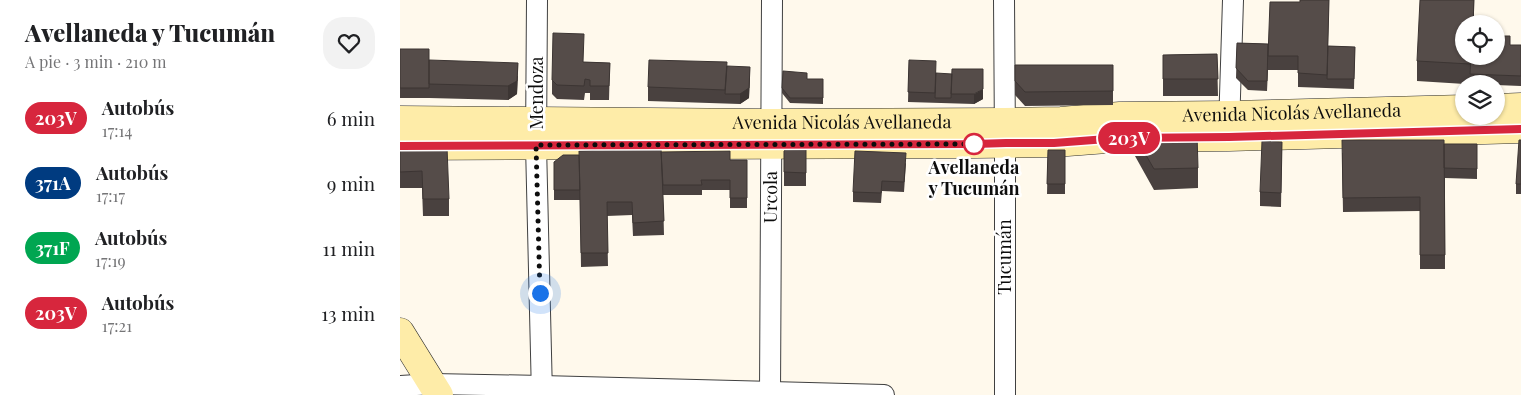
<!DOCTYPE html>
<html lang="es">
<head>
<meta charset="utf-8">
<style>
  :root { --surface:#fff; --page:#f2f2f2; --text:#202124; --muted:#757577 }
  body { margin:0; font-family:"Playfair Display",serif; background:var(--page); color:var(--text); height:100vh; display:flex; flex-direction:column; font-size:19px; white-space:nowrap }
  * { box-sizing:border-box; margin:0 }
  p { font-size:16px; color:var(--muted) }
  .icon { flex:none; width:28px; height:28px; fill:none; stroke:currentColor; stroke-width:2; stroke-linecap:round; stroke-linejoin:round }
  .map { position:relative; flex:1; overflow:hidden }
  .panel { display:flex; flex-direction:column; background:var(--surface); width:400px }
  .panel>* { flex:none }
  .badge { padding:0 10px; border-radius:16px; font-size:18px; line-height:32px }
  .buttons { position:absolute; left:1055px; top:15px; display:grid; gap:10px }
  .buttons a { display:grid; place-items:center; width:50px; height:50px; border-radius:50%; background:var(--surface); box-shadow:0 1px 4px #0004; font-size:25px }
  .you { position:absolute; width:25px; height:25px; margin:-12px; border:4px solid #fff; border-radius:50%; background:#1a73e8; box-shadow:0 0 0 8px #1a73e833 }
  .map>.badge { position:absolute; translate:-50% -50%; box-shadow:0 0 0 2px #fff }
  .round { display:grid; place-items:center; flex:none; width:52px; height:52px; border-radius:20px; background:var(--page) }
  .head { display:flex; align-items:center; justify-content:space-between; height:85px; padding:0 25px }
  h1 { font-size:24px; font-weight:800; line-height:38px }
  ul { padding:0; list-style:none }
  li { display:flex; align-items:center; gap:15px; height:65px; padding:0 25px }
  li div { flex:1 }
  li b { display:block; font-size:19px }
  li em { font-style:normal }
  li .badge { min-width:55px; font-weight:700; text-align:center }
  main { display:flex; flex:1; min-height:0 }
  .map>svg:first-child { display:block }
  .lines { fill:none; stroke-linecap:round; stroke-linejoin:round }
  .minor-casing { stroke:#404040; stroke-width:22 }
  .secondary-casing { stroke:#2f2f2f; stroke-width:29 }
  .minor { stroke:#fff; stroke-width:20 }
  .secondary { stroke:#feeca8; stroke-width:28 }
  .wall { fill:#49413f }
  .shaded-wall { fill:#3c3533 }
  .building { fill:#554c49; stroke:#3c3533 }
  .line-casing { stroke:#fff; stroke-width:11 }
  .line { stroke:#d7263d; stroke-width:8 }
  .walk { stroke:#0d0d0d; stroke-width:5; stroke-dasharray:0 9 }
  .stop-dot { fill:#fff; stroke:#d7263d; stroke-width:2.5 }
  .labels { text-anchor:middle; stroke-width:5; stroke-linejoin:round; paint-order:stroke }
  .street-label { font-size:18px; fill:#0d0d0d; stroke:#fff }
  .stop-label { font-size:18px; font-weight:bold; fill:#0d0d0d; stroke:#fff }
</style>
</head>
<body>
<main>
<section class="panel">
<div class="head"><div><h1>Avellaneda y Tucumán</h1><p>A pie · 3 min · 210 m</p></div><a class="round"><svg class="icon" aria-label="heart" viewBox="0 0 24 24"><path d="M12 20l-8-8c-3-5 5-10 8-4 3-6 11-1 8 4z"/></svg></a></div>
<ul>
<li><span class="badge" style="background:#d7263d;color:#fff">203V</span><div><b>Autobús</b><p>17:14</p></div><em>6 min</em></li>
<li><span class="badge" style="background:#003b80;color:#fff">371A</span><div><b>Autobús</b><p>17:17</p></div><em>9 min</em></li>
<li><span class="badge" style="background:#00a651;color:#fff">371F</span><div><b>Autobús</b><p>17:19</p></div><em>11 min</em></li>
<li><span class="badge" style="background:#d7263d;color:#fff">203V</span><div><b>Autobús</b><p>17:21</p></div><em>13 min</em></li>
</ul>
</section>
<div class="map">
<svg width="1121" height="395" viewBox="0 0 1121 395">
  <rect width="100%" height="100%" fill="#fff9ec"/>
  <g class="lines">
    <g class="minor-casing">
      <g id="minor">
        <path d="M137,0l-1,145 6,250"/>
        <path d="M604,0l1,143v252"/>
        <path d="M829,128l4,-128"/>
        <path d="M0,386l33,-2 109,2 342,9"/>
        <path id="s1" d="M370,395l2,-395"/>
      </g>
    </g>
    <g class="secondary-casing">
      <g id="secondary">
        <path d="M1096,108l25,-1"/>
        <path id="s2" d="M0,120l371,3 234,-1 56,-1 59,-5 109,-1 235,-6"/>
        <path d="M0,146l575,-2 79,-1 66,-5 109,-1 292,-8"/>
        <path d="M0,332l39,63"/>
      </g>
    </g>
    <use href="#minor" class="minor"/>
    <use href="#secondary" class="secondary"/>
  </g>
  <path class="wall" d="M900,0h29l-1,46 27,1 -1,42 -56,-2v-17h-30l-1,21 -19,-1 -12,-12 1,-35 31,1 32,-42z
    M1074,0v24h-10v32l46,-11h11v41l-25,-1v-1h-31l-48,-3v-20z
    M0,49l29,21 89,6 -1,18 -9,6 -79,-2h-29z
    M817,54l1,42h-55v-41z
    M509,60l27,13 47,26 -9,5 -66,-2z
    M183,62l27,1 -1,37h-19v-7h-5l-1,7 -27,-1 -5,-5v-14z
    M615,65h98v40l-88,1 -10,-11z
    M327,66l23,11 -1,21 -9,6 -92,-3v-14z
    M407,79h16v25l-33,-1 -8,-10v-5z
    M735,136l63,32v20l-44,2 -19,-34z
    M1121,140v54h-5v-10z
    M882,142l-1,65 -21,-1v-14z
    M1044,144h33v35l-32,-1v91h-25v-58l-77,1 -1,-59z
    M406,146v40h-22v-35z
    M0,147l49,52v17h-26l-1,-28h-22z
    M648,150h17v44h-18z
    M261,152l69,8h17v48h-17v-18h-28v5h-39l1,40 -31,1 -1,-21 -25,1 1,50 -27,1 -1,-67h-26v-28z
    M506,163l-2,29 -22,-1 -1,12 -28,-1v-10z"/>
  <path class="shaded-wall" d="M1074,0v24h-1z
    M118,63l-1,31 -9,6v-14z
    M350,67l-1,31 -9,6v-10z
    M583,89v10l-9,5v-10z"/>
  <path class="building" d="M900,0h29l-2,75 -29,-2v-17h-30l2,-54h30z
    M1020,0h54l-1,24h-9v32h7l-1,8 -53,-3z
    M153,33l31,1 -1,28 27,1 -1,23h-19v-6l-5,-1 -1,7 -27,-1 -5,-5z
    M1096,36h14v9h11v31l-51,-2 1,-18h25z
    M837,43l31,1 -1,37h-19l-12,-13z
    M928,46l27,1 -1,32h-27z
    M0,49h29v39h-29z
    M817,54l1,25h-55v-24z
    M29,60l89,3 -1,18 -9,5 -79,-2z
    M249,60l78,2 -2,28 -77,-3z
    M509,60l27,1 -1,32 -27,-1z
    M615,65h98v26l-88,1 -10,-11z
    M327,66l23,1 -1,21 -9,6h-15z
    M552,69h31v20l-9,5h-23z
    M383,71l24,2v6h16v19h-33l-8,-10z
    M536,73l16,1 -1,24h-16z
    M797,134l1,34 -44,1 -19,-33z
    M942,140h102l1,115h-25v-58l-77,1z
    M1119,140h2v44h-5z
    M862,141l20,1 -1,51 -21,-1z
    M1044,144h33v25l-33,-1z
    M390,146h16v27l-22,-1v-21z
    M0,147h47l2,52h-26l-1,-28 -22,1z
    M261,148l3,73 -31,2 -1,-21h-25l1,51h-27l-2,-102z
    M648,150h17v34h-18z
    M330,151v9h17v38h-17v-18h-29l1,5h-39l-2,-33z
    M455,151l51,2 -2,29 -22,-1 -1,12 -28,-1z
    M163,155h16l1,35h-26v-28z"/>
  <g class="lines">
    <g class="line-casing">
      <path id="line" d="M0,146l575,-2 31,-1h48l66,-5 109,-1 292,-8"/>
    </g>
    <use href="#line" class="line"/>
    <path class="walk" d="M140,293l-4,-148 438,-1"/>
  </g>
  <circle class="stop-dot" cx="574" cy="144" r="10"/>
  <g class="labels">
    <g class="street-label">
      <text transform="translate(137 93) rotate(-90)" y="6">Mendoza</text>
      <text dy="6" stroke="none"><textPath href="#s2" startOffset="892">Avenida Nicolás Avellaneda</textPath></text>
      <text dy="6" stroke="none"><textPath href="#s2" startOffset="442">Avenida Nicolás Avellaneda</textPath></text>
      <text dy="6" stroke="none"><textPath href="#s1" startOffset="198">Urcola</textPath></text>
      <text transform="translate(605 257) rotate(-90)" y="6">Tucumán</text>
    </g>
    <g class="stop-label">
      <text x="574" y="174">Avellaneda<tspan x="574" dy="21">y Tucumán</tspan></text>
    </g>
  </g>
</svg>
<div class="buttons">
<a><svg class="icon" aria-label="locate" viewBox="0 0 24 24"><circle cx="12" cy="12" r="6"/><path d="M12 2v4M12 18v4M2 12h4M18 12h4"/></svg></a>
<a><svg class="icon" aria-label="layers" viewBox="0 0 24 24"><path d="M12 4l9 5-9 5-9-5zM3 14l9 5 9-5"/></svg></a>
</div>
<div class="you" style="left:140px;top:293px"></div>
<b class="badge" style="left:729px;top:138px;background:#d7263d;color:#fff">203V</b>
</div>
</main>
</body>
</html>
